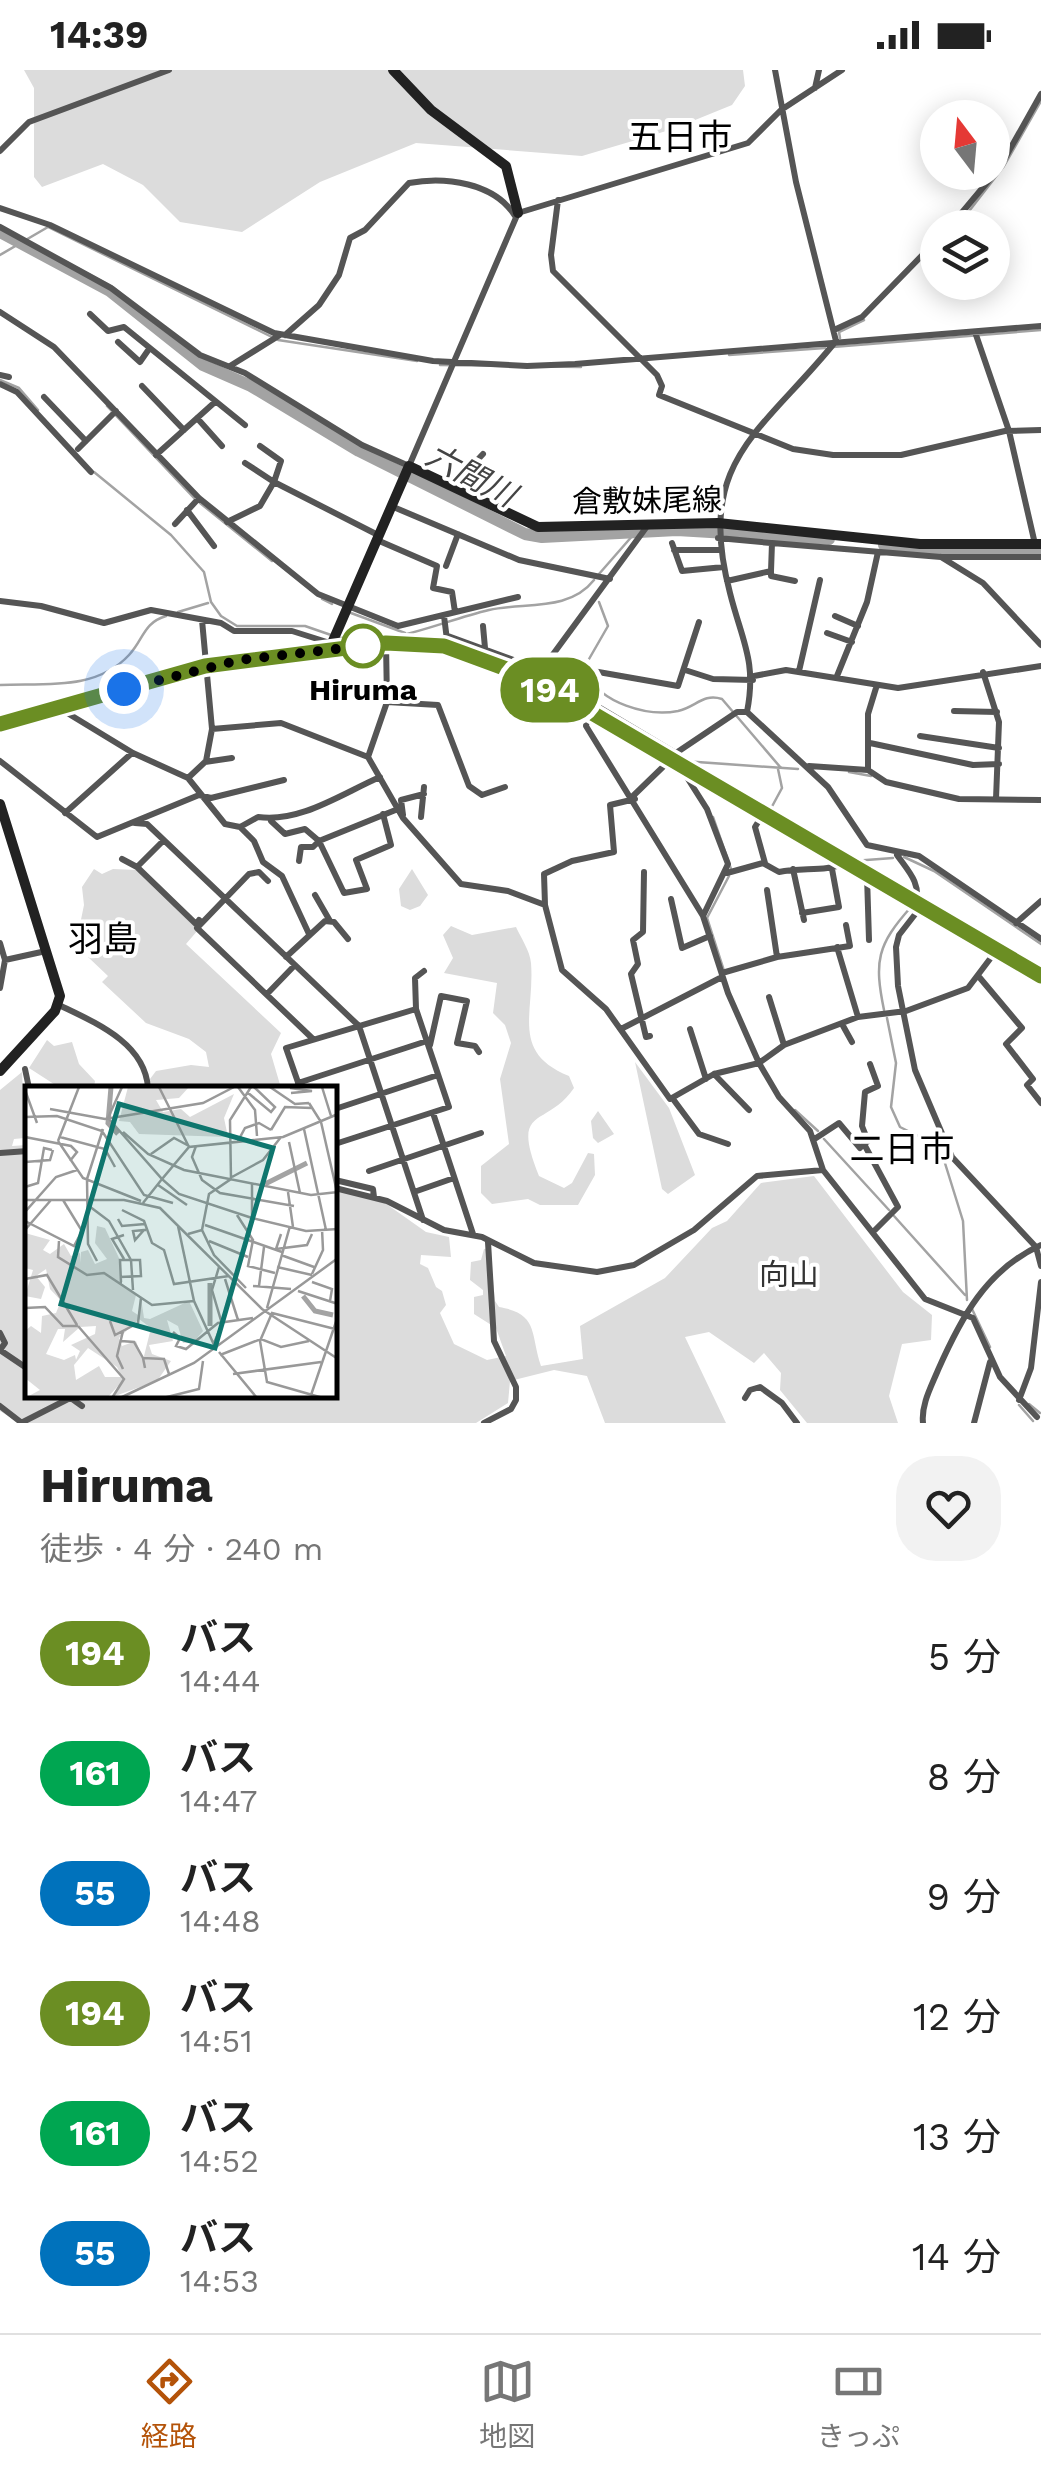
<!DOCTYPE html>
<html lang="ja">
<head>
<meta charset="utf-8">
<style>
  :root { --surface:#fff; --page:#f2f2f2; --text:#222; --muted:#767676; --line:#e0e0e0; --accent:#b45309 }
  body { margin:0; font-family:"Work Sans","Noto Sans JP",sans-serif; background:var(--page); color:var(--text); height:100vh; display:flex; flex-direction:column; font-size:38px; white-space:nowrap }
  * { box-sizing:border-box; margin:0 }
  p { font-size:32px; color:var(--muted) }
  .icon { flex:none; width:55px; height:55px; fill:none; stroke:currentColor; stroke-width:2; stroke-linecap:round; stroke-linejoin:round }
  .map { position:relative; height:1353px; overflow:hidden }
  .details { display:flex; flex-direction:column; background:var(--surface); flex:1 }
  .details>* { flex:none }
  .badge { padding:0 20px; border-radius:32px; font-size:35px; line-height:65px }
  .needle { width:65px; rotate:344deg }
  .buttons { position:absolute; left:920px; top:30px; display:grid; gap:20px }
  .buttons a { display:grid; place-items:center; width:90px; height:90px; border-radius:50%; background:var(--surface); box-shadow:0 5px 25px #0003; font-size:50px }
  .you { position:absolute; width:50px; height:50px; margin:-25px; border:8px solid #fff; border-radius:50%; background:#1a73e8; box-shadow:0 0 0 15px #1a73e833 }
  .map>.badge { position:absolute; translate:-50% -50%; box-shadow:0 0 0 5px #fff }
  .round { display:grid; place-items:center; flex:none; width:105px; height:105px; border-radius:40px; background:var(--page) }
  .summary { display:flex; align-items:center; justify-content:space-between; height:170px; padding:0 40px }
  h1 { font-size:48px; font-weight:700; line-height:75px }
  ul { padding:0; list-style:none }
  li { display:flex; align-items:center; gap:30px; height:120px; padding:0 40px }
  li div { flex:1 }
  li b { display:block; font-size:38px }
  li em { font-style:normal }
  li .badge { min-width:110px; font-weight:700; text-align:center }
  .status { display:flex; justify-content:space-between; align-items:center; height:70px; padding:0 50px; background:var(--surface); direction:ltr }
  .status svg { height:28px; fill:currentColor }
  .dock { display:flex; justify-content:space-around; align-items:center; height:140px; border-top:2px solid var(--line); background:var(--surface); font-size:28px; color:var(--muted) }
  .dock a { display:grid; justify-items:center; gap:5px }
  .dock .selected { color:var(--accent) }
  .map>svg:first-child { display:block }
  .green { fill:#dcdcdc }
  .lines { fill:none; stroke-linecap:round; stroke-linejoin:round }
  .stream { stroke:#a3a3a3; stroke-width:2.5 }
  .river { stroke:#a3a3a3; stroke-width:12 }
  .street { stroke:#555; stroke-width:6 }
  .secondary { stroke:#222; stroke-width:10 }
  .primary { stroke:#000; stroke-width:11 }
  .line-casing { stroke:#fff; stroke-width:22 }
  .line { stroke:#6b8e23; stroke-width:15 }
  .walk { stroke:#000; stroke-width:10; stroke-dasharray:0 18 }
  .stop-dot { fill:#fff; stroke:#6b8e23; stroke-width:5 }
  .labels { text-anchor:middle; stroke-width:8; stroke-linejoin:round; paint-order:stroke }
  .street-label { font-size:30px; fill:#000; stroke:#fff }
  .stop-label { font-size:30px; font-weight:bold; fill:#000; stroke:#fff }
  .park-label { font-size:30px; fill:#333; stroke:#fff }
  .water-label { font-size:32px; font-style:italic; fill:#444; stroke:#fff }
  .quarter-label { font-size:35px; fill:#000; stroke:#fff }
  .inset-river { fill:none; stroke:#a3a3a3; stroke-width:5 }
  .inset-road { fill:none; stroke:#999; stroke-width:2.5 }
  .view { fill:#0f766e; fill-opacity:0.15; stroke:#0f766e; stroke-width:5 }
  .inset-edge { fill:none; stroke:#000; stroke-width:5 }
</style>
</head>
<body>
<div class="status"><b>14:39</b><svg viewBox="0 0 49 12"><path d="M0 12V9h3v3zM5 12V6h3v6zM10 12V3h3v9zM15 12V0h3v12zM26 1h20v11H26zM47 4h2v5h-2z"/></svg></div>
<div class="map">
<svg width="1041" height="1353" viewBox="0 0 1041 1353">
  <rect width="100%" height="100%" fill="#fff"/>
  <path class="green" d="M24,0h719l2,16 -13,19 -59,24 -91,27 -166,-13 -96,39 -78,50 -62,-10 -37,-37 -40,-21 -61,23 -8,-10v-89z
    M94,799l8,5 11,-5 24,1 61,60 -12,14 95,89 -10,21 10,34h-129l-2,-9 6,-8 35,-6 18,2 -3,-15 -17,-13 -43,-16 -44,-41 6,-6 -20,-19 13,-9 -5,-11 -19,2 7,-34 -2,-18z
    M412,799l16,26 -8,11 -10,4 -9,-4 -2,-17z
    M451,856l21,9 44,-8c5,11 14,24 15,36 4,50 -21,89 38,113l5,12c-28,41 -64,16 -35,88l25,12 8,-5 16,-30 6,1 1,21 -17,30h-38l-12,-6 -36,5 -11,-11v-27l28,-22 -9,-65 11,-36 -6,-18 -12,-12 4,-30 -53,-10 9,-15 -10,-23z
    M47,970l7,6 18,-4 7,22 16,17 -1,7h-34l-31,-20z
    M635,992l34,46 26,67 -27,19 -6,-5z
    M22,1002l3,66 -11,1 -2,7 15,-1 1,251h307v-206l50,13 41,29 23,5 2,20 -30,-2 -1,9 8,4 8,19 6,4 4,14 -6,8 14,31 33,16 19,-4 -10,-28 -22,-14v-17l9,-2v-5l-13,-10 1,-18 10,-2 3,-11 6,-1 5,53 4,6c40,7 31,26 42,59l42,-7 -3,-33 85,-48 47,-50 15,-7 34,-38 53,-7 89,116 29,23 -1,25 -29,4 -13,52 9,27h-91l-27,-33 1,-17 -17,-20 -10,10 -45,-31 -24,5 41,86h-121l-18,-47 -33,-6 -44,11 -2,22 -32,20h-457l-19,-12v-321z
    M598,1041l16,23 -16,9 -5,-5 -2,-17z"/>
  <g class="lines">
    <path class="stream" d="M956,158l48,-62 37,-65
      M0,185l48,-28 230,113 139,21
      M840,268l-1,-6 25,-12
      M833,277l208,-17
      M729,285l96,-7
      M440,295l141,2
      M0,310l19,8 19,22
      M107,336l87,92
      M94,402l77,63 33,37 7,30 10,14 16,10h68l26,9
      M200,433l72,58
      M599,504l35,-40
      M322,529l10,5
      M178,542l30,-9
      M351,543l54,20
      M413,565l21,5
      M339,568h42
      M389,568c34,-6 66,-20 100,-28 35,-8 80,2 105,-30
      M585,596l23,-40 -9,-24
      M587,604c14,29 60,43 91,37 18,-4 25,-18 44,-12l59,69
      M0,615c44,-2 96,6 129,-30 15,-16 14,-32 37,-39
      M683,691l115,8
      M849,702l22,4
      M769,742l13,-24 -4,-19
      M713,747l18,52
      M904,787l30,14 107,73
      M853,791l40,-3
      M724,901l-17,-53 22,-42
      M884,940c-10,-49 -7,-65 27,-103
      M887,948l9,45 -5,44 9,20 38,19 6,14 19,61 4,79
      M795,1040l23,21
      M824,1069l65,71
      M894,1146l71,79
      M972,1239l18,38
      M1029,1334l11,9
      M1019,1335l14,16"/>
    <path class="river" d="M0,162l110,59 93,74 48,21 108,65 166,83 17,3 135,-7 152,9
      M884,475l55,6h102"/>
    <path class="street" d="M815,18l4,-18
      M0,81l29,-29 140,-52
      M558,130l-7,55 2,16 104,104 5,11 -3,9 134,54 40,6h68l104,-24 36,-1
      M0,138l50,17 224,108 159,28 94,5 48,-2 466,-38
      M0,157l111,61 89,67 45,18 117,72 47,21 109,-253 230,-70 33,-33 61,-40
      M949,158l51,-61 41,-73
      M0,242l54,35 145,151 119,96 80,32 120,-29
      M90,244l18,17 16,-4 121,98
      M834,260l28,-13 76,-78
      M975,262l34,99 26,113
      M285,265l34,-30 20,-30 11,-37 15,-8 44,-47c36,-7 86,0 106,33
      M118,272l22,20 9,-13
      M230,296l50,-31
      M0,305l9,2
      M0,314l17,8 74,80
      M142,316l42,44
      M44,327l42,44 30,-30
      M197,348l25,28
      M260,376l21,15 -7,21 104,53
      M78,379l8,-8
      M156,385l59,-53
      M453,416l30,-32
      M391,436l128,54 91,19
      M187,440l27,36
      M227,452l33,-16 14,-24 -29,-19
      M175,454l24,-26
      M718,468l53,5
      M377,470l60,26 -4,22 19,4 3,20
      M672,473l10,28 42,-4
      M674,480h46
      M941,487l42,26 58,62
      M446,496l12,-32
      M771,501v5l24,5
      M727,511l44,-10 1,-28 169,14h100
      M0,531l41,5 63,17 47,-13 70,13 13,8h58l38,12
      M444,546l3,24
      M835,546l23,10
      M202,550l10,109 -6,32 -18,17 37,46 15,3 18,-10c42,6 83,-23 122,-40
      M483,556l2,22
      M827,563l25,9
      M448,566l82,30 144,86
      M685,600l28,9 40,1
      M799,601l21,-91
      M540,602l108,-147
      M983,602l16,50 -3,77
      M754,606l32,-6 112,18 143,-22
      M837,606l30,-74 11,-50
      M565,621l8,-17 14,-4 91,16 21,-64
      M387,632l51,3 31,81 13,9 23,-8
      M59,638l74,45 55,25
      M954,641l43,1
      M588,642l-2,14 117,190 25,77 31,70 20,34 31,34 13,39 102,129 48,19 27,59 37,40
      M747,642c10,-51 -5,-71 -17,-119 -35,-134 31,-159 106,-252l-40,-159 -21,-112
      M212,659l69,-6 87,34 35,61 58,66 47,7 37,14
      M920,666l79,12
      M870,673l103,22 26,-1
      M368,687l19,-55 -1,-59
      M670,687l67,-45h10l81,75 39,58 52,11 122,83
      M0,691l97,76 102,-42 12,3 73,-18
      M205,692l27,-4
      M809,696l59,4 18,12 73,17 82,1
      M681,698l26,41 21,55 -25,52
      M868,700v-56l8,-26
      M633,726l37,-36
      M635,729l-25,6 4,47 -42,9 -28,13 1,31 17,65 44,39 64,90 44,-25 45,-11 25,-18 74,-28 48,-6 62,-23 28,-37
      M65,743l67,-60
      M383,744l8,31 -35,15 11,29 -23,4 -25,-52 79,-32
      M763,744l-8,13 10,36
      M403,745l-2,-15 23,-6
      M421,747l3,-30
      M271,751l14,13 20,-5 14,12 -6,6h-12l-2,14
      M135,753l12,1 212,202 64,194
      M240,757l14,14 9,21 19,14 27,58
      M897,785c12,17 24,28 19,49
      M122,789l15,8 59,57 3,-4
      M137,797l27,-27
      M793,799l11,51
      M644,802l-1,60 -10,8 5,24 -7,10 15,63 4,-1
      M727,803l36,-10 16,9c24,-5 45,0 68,-9
      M867,806l2,64
      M268,811l-9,-9 -10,2 -52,54 116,111
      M767,820l10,67
      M315,825l15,26
      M671,829l11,49 28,-12
      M920,838l-21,27 -3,12 2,39 17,84 37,87 84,90 5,19
      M802,843l37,-6 -7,-38
      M1016,853l25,-22
      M0,873l5,17 -5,28
      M837,877l21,70
      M286,887l39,-36 9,1 14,17
      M5,890l41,-9
      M722,903l55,-16 73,-11 -4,-21
      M980,908l42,50 -16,16 27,35 -6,6 14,18
      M267,924l28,-29
      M769,927l15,48
      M59,935c37,18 86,38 89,83
      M416,939l-1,-31 9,-7
      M842,954l10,18
      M621,959l101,-52
      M690,959l16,50
      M430,975l11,-49 26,5 -10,42 18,3 4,6
      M25,999l4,19
      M714,1004l35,36
      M298,1013l129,-42
      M300,1018l-14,-40 130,-39 33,98 -114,37
      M673,1029l26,35 29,10
      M335,1039l103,-34
      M433,1043l40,121
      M813,1070l26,-17 21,25 4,-4 34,63 -23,23
      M864,1074l4,-3 -6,-15 3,-34 13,-6 -8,-22
      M0,1083l28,-2
      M369,1101l112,-38
      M335,1110l38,9 1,8
      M335,1118l52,13 57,29 38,7 52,26 63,9 37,-7 60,-35 63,-54 66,-6
      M414,1122l40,-14
      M0,1263l5,10 -5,7
      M0,1280l28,19
      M68,1326l14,10
      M745,1328l5,-8 10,-3 22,16 15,20
      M1019,1330l12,-32 10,-86
      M0,1336l22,17
      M21,1353l53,-27
      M484,1353l27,-14 5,-9v-13l-22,-46 -6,-99
      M923,1353c-2,-18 8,-36 15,-53 23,-52 48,-100 103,-125
      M974,1353l16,-61"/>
    <path class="secondary" d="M393,0l38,40 75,56 12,47
      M329,580l80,-184 129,61 180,-4 202,21h121
      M0,734l60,192 -5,15 -55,60"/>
    <path class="primary" d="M0,654l205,-58 181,-23 59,3 89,33 507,298"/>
  </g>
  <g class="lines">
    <g class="line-casing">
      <path id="line" d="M0,654l205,-58 181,-23 58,3 90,33 507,297"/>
    </g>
    <use href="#line" class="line"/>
    <path class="walk" d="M124,619l116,-29 123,-14"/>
  </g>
  <circle class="stop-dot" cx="363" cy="576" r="20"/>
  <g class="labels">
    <g class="street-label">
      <text transform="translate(647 431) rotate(-1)" y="10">倉敷妹尾線</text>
    </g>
    <g class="stop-label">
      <text x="363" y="630">Hiruma</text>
    </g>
    <g class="park-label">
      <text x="789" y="1215">向山</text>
    </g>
    <g class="water-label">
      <text transform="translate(471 405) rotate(28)" y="11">六間川</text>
    </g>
    <g class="quarter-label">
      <text x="680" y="79">五日市</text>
      <text x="103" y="881">羽島</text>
      <text x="902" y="1091">二日市</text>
    </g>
  </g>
  <g transform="translate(25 1016)">
    <rect width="312" height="312" fill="#fff"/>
    <path d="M103,1h61l-10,11 -23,2 7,12 18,-3 9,8 44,-23 -10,24 4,19 -89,-3 -9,-12 -11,-1zM72,140l8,2 14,30 2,25 15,12 -4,16 6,4 3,-17 3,20 6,1 39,-18 14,30 -10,12h-10l-5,-17 -11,-6 6,21 -24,4 3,9 19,7 -14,20 -17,6 -25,9 3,-10 -11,12h-82l15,-8 -15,-12v-47l6,-5 10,7 1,-17 14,-3 4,-10 7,4 -17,-18 -4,-20 -10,7 9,11 -4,12 -16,-3 8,-26 -8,-2v-35l25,7 -7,10 7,4 14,-10 7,12 9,-3 1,10v-11l7,-2 7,14 12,-5 -12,-16zM114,233l12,9 -8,32 -7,-19 -14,5 -3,-8zM71,240l-1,8 -24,11 9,6 -4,9 -1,-5 -11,5 -18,-6 12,-25h7l-2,13 17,-15zM63,262l29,19 5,10h-17l-6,-11 -23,14 -2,-15z" fill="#dcdcdc" fill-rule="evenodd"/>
    <path class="inset-river" d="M86,1l-3,36 10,11M240,98l42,-21M185,197v43M278,210l12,15 18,4"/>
    <path class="inset-road" d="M134,1l30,60M213,1l17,23 2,26M245,1l25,17 14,-1M297,1l9,29M265,2l22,3 -21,2M0,4l12,33M222,6l24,20 4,-5 -21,-20M284,17l12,19 16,70M25,23l55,10 98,-16 31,-16M0,31l32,-1 45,15 42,64 29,8M83,32l14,-31M84,33l53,60 27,-32 94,-10 55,-23M279,43l22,101M246,44l14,-23 27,1M98,46l25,22 36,16 127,25 27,-3M0,51l46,9 6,6 -7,9M35,51l45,12 10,18M33,55l25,37 58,23M33,55l21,-54M213,55l7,-13 14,-5 12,7M264,56l11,51M171,60l-4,11 10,23 18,13 74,13M126,68l23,-16 15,8M0,76l25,-2 3,-10M207,91l31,-17 18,-23M133,99l29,20M0,101l13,-4 6,-35 8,2M263,106l5,35M0,114h99l36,8 102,101 76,50M118,117l19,-24 17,15 73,24 54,13 32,-2M64,120l20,15 22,39 2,30M97,124l22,11 8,22 12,7 10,34 55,-8M212,129l16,25 -5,26 27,7M227,132v-34M93,133l4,7 23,-2M0,135l49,25 8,-15 -19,-31M0,136v-10l31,-35 21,-7M180,139l77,27M153,140l16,75 21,46M0,144l26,-30M119,144l-9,10 -2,-9 11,-1h2M177,144l7,-36 22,-15 -1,-59 21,-33M163,148l14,-4 12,25 32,33M256,148l-5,15 31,-4 5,-11M34,155l-1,16 29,18 17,-2 48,32 42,-4M184,155l39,16M256,169l33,12M99,173l-12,-20 12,-4M72,175l-9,-17 -1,-65 16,-50M252,181l35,8M287,188l11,-24 -1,-21M95,191l21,-1 -1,-16h-20l1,22h1M0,193l22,-4 30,50M200,193l13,41M287,196l20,7 -2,12M228,200l38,3M234,200l5,-39M273,205l40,13M0,222l20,-1 18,19h15M242,222l23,-82M85,235l5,14 23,-12 3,-25M53,240l46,53 -12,19M148,246l7,6 -4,8 10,3 32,-26 35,-5M96,255l13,1 9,16M189,257l8,-19 -10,-34 7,-23M194,266l38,46M195,269l41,-16 20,8 28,-6M120,282l-2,-10 21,1 5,15M98,283l-6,-13 6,-25M208,288l88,-12M95,312l74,-35 144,-105M138,312l36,-9 4,-28M285,312l28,-82M298,312l-56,-16 -7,-41 12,-28 63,16"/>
    <path class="view" d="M94,18l154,44 -58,200 -154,-44z"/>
    <rect width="312" height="312" class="inset-edge"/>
  </g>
</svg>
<div class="buttons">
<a><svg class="needle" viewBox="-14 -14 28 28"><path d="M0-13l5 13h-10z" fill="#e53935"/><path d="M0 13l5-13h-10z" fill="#767676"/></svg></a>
<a><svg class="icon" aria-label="layers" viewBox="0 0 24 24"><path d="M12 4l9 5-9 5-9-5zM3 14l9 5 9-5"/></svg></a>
</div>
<div class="you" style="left:124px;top:619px"></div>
<b class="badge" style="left:550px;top:620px;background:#6b8e23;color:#fff">194</b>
</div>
<section class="details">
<div class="summary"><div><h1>Hiruma</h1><p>徒歩 · 4 分 · 240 m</p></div><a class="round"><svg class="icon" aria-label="heart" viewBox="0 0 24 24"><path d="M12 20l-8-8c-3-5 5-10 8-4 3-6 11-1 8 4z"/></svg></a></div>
<ul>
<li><span class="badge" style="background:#6b8e23;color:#fff">194</span><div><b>バス</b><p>14:44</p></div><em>5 分</em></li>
<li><span class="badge" style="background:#00a651;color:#fff">161</span><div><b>バス</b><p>14:47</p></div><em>8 分</em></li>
<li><span class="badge" style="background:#0072bc;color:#fff">55</span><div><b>バス</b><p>14:48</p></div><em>9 分</em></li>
<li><span class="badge" style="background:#6b8e23;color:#fff">194</span><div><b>バス</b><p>14:51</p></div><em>12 分</em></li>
<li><span class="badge" style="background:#00a651;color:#fff">161</span><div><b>バス</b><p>14:52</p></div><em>13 分</em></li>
<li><span class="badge" style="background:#0072bc;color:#fff">55</span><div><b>バス</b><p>14:53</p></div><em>14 分</em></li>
</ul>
</section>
<nav class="dock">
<a class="selected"><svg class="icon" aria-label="directions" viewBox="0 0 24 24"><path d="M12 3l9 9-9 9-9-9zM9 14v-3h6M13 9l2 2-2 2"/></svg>経路</a>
<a><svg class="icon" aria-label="map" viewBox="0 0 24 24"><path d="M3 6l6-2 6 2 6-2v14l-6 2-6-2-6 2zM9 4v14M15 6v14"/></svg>地図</a>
<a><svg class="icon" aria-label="tickets" viewBox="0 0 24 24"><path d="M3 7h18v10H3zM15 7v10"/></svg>きっぷ</a>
</nav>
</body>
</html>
